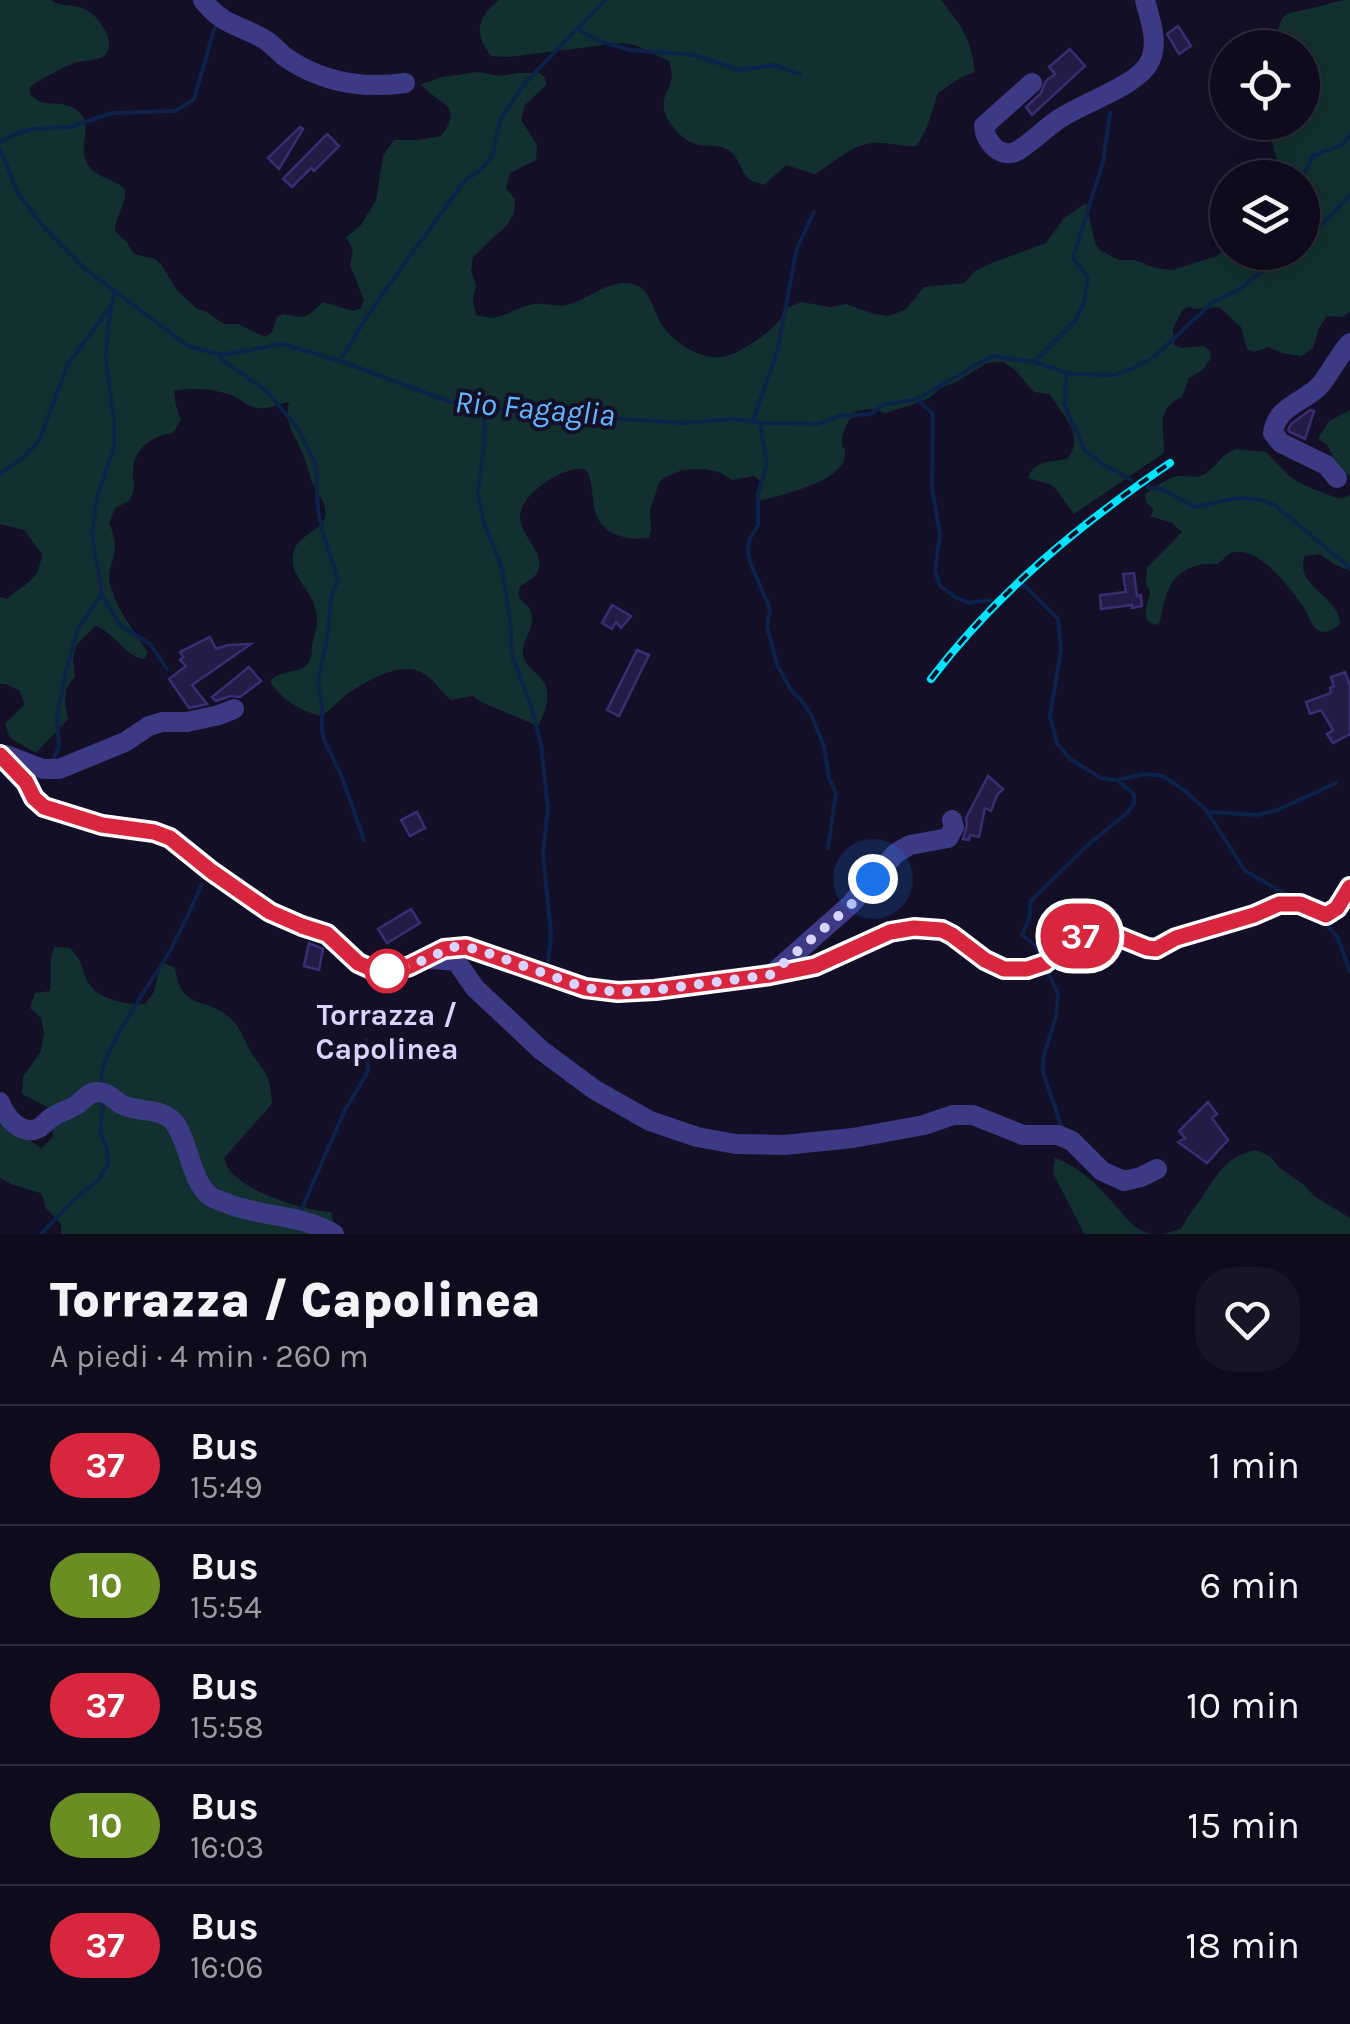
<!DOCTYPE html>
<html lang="it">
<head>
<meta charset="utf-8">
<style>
  :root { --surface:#0e0b1c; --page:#171425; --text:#f1f3f6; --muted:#9b9ba3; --line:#2e2b3b }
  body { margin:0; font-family:Karla,sans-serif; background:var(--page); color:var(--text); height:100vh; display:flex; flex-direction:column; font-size:38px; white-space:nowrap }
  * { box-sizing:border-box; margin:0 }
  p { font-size:32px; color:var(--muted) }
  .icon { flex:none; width:55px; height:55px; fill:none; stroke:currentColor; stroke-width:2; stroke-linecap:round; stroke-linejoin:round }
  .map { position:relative; height:1234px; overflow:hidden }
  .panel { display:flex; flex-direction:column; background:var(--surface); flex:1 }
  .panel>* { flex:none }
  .badge { padding:0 20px; border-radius:32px; font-size:35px; line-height:65px }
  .controls { position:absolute; left:1210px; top:30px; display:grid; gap:20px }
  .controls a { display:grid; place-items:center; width:110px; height:110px; border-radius:50%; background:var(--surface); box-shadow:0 5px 25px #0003,0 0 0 2px var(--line); font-size:50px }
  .you { position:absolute; width:50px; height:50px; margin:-25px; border:8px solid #fff; border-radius:50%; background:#1a73e8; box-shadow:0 0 0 15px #1a73e833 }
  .map>.badge { position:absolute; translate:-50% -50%; box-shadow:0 0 0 5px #fff }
  .round { display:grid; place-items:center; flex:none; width:105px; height:105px; border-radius:40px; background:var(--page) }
  .headline { display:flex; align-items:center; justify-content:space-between; height:170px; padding:0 50px }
  h1 { font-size:48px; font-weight:800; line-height:75px }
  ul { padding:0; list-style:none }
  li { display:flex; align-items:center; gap:30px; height:120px; padding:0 50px; border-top:2px solid var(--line) }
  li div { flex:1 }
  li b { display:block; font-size:38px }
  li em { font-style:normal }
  li .badge { min-width:110px; font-weight:700; text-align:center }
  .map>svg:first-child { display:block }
  .green { fill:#12302f }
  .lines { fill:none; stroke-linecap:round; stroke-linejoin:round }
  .stream { stroke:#0c2248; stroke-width:4 }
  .building { fill:#241b47; stroke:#3b2d73; stroke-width:2.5 }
  .minor { stroke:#3d3a85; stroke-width:20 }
  .rail-casing { stroke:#00e5ff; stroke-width:8 }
  .rail { stroke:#130f26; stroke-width:4; stroke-dasharray:11; stroke-linecap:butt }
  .line-casing { stroke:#fff; stroke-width:22 }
  .line { stroke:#d7263d; stroke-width:15 }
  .walk { stroke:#d9d4ff; stroke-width:10; stroke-dasharray:0 18 }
  .stop-dot { fill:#fff; stroke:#d7263d; stroke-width:5 }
  .labels { text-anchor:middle; stroke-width:8; stroke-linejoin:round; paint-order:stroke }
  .stop-label { font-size:30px; font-weight:bold; fill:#d9d4ff; stroke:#130f26 }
  .water-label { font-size:32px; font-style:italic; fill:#62b6ff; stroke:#130f26 }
</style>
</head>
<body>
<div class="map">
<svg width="1350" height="1234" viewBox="0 0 1350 1234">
  <rect width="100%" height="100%" fill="#130f26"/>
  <path class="green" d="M0,0h51c11,8 25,3 37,11 12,7 32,36 14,46 -7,4 -16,3 -24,5 -14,4 -29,14 -43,21l-6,5 2,7c12,14 30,4 44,14 21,13 3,35 11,52 8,17 27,17 39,28 2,16 -10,26 -10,42l11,10 8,13 21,5 6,5 15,25 21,20 8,2 19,13h14l27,13 7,-5 5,-15 6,-3c24,4 21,6 40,-12l30,9 8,-3 3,-8 -14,-35 3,-15 -7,-13 15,-12 15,-25 7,-44 11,-16h24l23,-4c25,-33 -4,-31 -20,-52l21,-7 36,-5 23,4 16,-3h23l5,5 1,7 -21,20 -4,15 16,25 -1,15 -26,13 -4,15 9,11 -1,15 -8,12 -33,31 -2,14 5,14 -3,15 3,15c2,0 14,3 15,3 15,-1 29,-13 44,-14 10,-1 22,3 31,1 20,-4 36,-21 58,-22 27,0 27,25 38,42 11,17 39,35 59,32 10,-1 20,-7 28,-12 16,-10 30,-20 38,-37l14,-6 30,5 15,-3 28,10 15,2 16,-6 19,-23 40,-4 11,-12 14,-7 57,-21 18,-25 22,-15 9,40 5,7 19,10h15l22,8 16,2 45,-14 10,-11 1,7h74v-74l-21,-1c2,-13 -6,-18 -8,-30 -2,-9 2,-17 4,-24l25,-1v-74l-26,-1c3,-39 9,-32 41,-40 13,-3 20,-7 33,-7v312l-8,5 -15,-1 -8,12 -6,20 -12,8 -19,-3 -14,-6 -14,5 -7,-3 -6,-22 -22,-20 -23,2 -7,-2 -6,2 -10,20 1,16 8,3 22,-2 6,5 1,7 -9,13 -13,7 -7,19c-28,13 -17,30 -18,56l-90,61 -19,-26 -6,-4 -21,-6c6,-18 23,-16 39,-19 20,-25 -6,-44 -17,-65l-16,-2 -19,-22 -12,-8 -16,1 -31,19 -15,6 -12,10 -15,6 -28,9 -15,-4 -15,2c-6,8 -14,18 -14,29 0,13 4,3 3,16 -3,27 -66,39 -89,46l6,-14 -2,-7 -6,-5 -22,4 -13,-8 -15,-3 -22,1 -18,8 -5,5 -9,27 1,21 -2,7c-22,3 -48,-3 -54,-27 -4,-15 -1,-27 -9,-41 -20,-7 -67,25 -66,47 0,24 44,48 0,69 -5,18 6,12 11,26 5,15 -7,25 -8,38 -2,28 44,21 15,76l-57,-24 -8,-6 -22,4c-10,-8 -17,-21 -30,-28 -21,-11 -57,10 -75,23 -9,7 -15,15 -25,21 -20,-5 -41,-17 -51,-35 12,-13 31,-6 39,-19 4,-6 2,-15 4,-22 18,-47 -32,-59 -18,-92 7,-16 34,-18 30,-40 -1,-8 -7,-13 -10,-20 -6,-12 -8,-25 -13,-36 -8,-18 -18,-30 -13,-50 -9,2 -21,7 -31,6 -9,-1 -14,-6 -21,-10 -17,-9 -45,-11 -63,-7l2,15 5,14 -8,13c-20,3 -38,14 -40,36 -2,17 6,12 -4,32l-14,7 -6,15c4,10 8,19 5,31 -2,11 -7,18 -4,30 7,27 24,46 38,69l-4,6c-20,-3 -28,-25 -48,-33l-20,19 -3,15 2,16 -9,13 -1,15 3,15 -32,34 -26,-15 -5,-14 20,-20 -6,-14 -14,-6h-5v-87l7,2c20,-18 31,-16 35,-45l-18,-24 -24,-6z
    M499,0h442c21,27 30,37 34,72l-13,5 -24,16c-7,20 -9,36 -22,53 -15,1 -28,-4 -42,-3 -21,0 -41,21 -59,31l-29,-9 -22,20c-5,-2 -11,-3 -15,-6 -8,-7 -10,-21 -18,-27 -18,-14 -33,5 -57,-24 -5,-6 -10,-13 -10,-21 -2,-20 14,-19 5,-46l-34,-16 -14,-2 -114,14 -16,-1c-17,-22 -15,-38 8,-56z
    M1350,410v67l-16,-18 -7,-14 -9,-6 11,-18z
    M1236,449l30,3c22,22 22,28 53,39 13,4 18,11 31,4v76l-18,-8 -12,-9 -15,2c-12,30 35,40 35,68 -6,5 -12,10 -21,7 -8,-4 -11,-19 -17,-26 -13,-18 -47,-64 -73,-51 -1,1 -11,10 -12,10 -26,-2 -46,10 -52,36 -3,9 -3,17 -7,25 -21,-4 -9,-20 -8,-35l-4,-6 1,-16 35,-36 -10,-9 -22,-7 4,-6 -8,-8 -1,-8c8,-5 18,-13 28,-17 11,-3 21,3 32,-3 12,-8 17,-21 31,-25z
    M54,947l16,1c15,15 11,24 20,37 10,15 38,20 55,19l9,-12 7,-30 14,6c6,44 30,27 55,50 11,9 14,22 21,34 5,9 14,18 17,27 3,8 3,17 4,25l-48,54c1,3 4,11 7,14 19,21 72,39 100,40l5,22h-275v-10l-16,-17 -1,-8 -4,-6 -29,-9 -11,-6v-58l41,28 12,-11 -2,-28 -29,-15 1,-17 18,-26 3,-18 -3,-15 -11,-10 5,-15 15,-2c2,-16 -2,-29 4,-44z
    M1256,1150l14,6 10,12 24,17 10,11 36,22v16h-187l18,-5c6,-12 14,-22 22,-33 15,-24 24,-40 53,-46z
    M1055,1158c23,8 43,27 59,46 13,14 19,26 38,30h-68l-31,-61z"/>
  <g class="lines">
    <path class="stream" d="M579,30l19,11 33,9 63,5 45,15 35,-5 26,9
      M0,142l18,-9 15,-4 38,-2 41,-14 64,-2 18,-12 22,-76
      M0,149l18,44 24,32 43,44 103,77 25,7 13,1 56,-10 58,17 111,41 77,11 156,10 50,-4 26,4 58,1 21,-8 32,-2 12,-9 34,-6 16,15 -1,74 8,46 -5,37 5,15 15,11 14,6 22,-3
      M1302,178l11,-22 31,-12 6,-11
      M1302,245l48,-50
      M218,354l4,6 46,32 31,38 17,35 2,45 5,24 15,45 -7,19 -4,42 -9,40 4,26v24l2,10 18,37 22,63
      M340,361c36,-64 83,-120 124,-180l17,-11 12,-16 7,-34 26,-38 79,-82
      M1034,362l41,-41 9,-18 4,-25 -15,-20 30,-96 7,-49
      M1066,374l-1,32 20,45 19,14 27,15
      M917,399l75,-43 42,6 37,12 44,1 18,-7 21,-11 59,-55 25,-12 39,-30 14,-8
      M485,407l-1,37 -6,49 5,27 19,48 8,53 2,34 20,54 9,36 7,63 -5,46 8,80 -3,30
      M753,421l24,-69 20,-104 17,-36
      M760,425l7,39 -9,30v31l-9,15 -1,10 2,12 20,47 -3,17 10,39 14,25 12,12 9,15 12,29 5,32 7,15 -8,55
      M0,474l25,-18 14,-15 29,-77 43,-58
      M1148,487l16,3 30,17c34,-5 47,-17 82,-1l74,62
      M1021,587l4,-1 33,33 3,31 -11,66 7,27 13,16 31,19 15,2 29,-6 18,2 22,15 21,19 39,61 41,23
      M102,595l18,30 30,19 17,25
      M54,758l5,-12 -2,-29 9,-46 12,-43 24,-34 -10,-60 5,-37 17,-50v-26l-8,-61 2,-32 6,-35
      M1207,812l51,3 19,-5 59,-27
      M1326,924l12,14 12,34
      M1040,954l-6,-10 -12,-9 7,-16 2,-18 58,-57 38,-31 7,-10v-9l-16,-13
      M1046,968l12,26 -2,23 -13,41v14l18,53
      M101,1084c-4,-29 51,-102 67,-130 13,-22 23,-46 34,-70
      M299,1215l45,-103 24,-41 -2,-31
      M41,1234l32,-33 26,-22 9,-15 -1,-16 -7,-15 3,-30"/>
  </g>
  <path class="building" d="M1178,26l13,20 -12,8 -12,-20z
    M1070,49l15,17 -53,49 -6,-8 15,-14 4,-11 10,-8 -6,-7z
    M300,127l3,2 -24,40 -11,-11z
    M327,134l12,12 -25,25 -3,-3 -19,19 -9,-8z
    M1310,410l4,1 -9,28 -15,-7 -2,-2 3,-6z
    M1134,573l3,23 4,-1 1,11 -10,2v-3l-31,4 -1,-14 26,-3 -3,-18z
    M612,605l19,11 -10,12 -5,-6 -4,7 -10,-6z
    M210,637l6,12 12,-4 23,-1 -59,41 15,19 -18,4 -20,-29 17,-13 -6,-6 3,-3 -3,-5z
    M637,650l12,5 -30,61 -12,-6z
    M249,667l12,14 -21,16 -10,-1 -14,5 -4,-4z
    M1345,672l5,14v48l-17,9 -6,-9 6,-4 -12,-20 -11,4 -4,-12 25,-9 -1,-5 4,-2 -3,-9z
    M988,776l15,13 -6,6 -6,16 -6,-3 -6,29 -9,-2 -1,5 -6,-1 4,-14 -1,-7z
    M417,812l8,16 -15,8 -9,-16z
    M411,909l9,14 -33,20 -9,-14z
    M309,943l14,6 -4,21 -15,-4z
    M1208,1102l9,12 -5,4 16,22 -21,23 -29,-21 7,-4 -6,-7z"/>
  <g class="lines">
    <path class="minor" d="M203,0c21,28 38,24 64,41 7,5 12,11 18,16 36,25 78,32 120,26
      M1032,83l-48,43c1,14 14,32 31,26 9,-3 33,-26 44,-33 23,-16 81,-34 91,-58 9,-19 0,-41 -5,-61
      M1337,478l-11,-13 -45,-22 -8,-10c4,-29 33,-30 49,-50 10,-13 17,-28 28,-40
      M0,755l26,27 7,16 11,9 58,18 52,7 16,6 41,33 59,41 32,15 25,7 31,29 20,9 16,-1 16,-5 34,-17 22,-2 119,41 33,4 37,-2 115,-15 45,-9 75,-34 24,-4 28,2 10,5 33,25 18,9h24l18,-6 31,-26 17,-5 22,3 32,13 8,1 21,-11 78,-23 25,-11h21l26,11 11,-7 13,-21
      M6,755l37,14h16l66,-27 24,-16 13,-4h25l32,-7 15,-6
      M432,959l24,2 19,27 66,62 54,40 55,31 47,16 39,7 48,1 69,-7 71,-13 29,-10h20l50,20h35l14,6 30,30 22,10 17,-4 16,-8
      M772,974l78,-69 46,-52 14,-8 38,-7 6,-11 -2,-7
      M0,1102c5,14 21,35 39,26 4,-2 7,-7 12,-10 8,-6 18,-8 27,-14 9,-7 13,-15 26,-11 7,2 12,9 19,12 16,8 36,2 50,16 16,18 17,60 37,75 5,4 15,6 21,9 34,12 72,10 103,29"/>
    <g class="rail-casing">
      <path id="rail" d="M931,679c67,-88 148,-154 239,-216"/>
    </g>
    <use href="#rail" class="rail"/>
  </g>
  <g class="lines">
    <g class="line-casing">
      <path id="line" d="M0,755l26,27 8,16 10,9 58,18 52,7 16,6 41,33 59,41 32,14 25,8 31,29 20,9 16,-1 16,-5 34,-17 22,-2 119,41 33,4 37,-2 115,-15 45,-9 75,-34 24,-4 28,2 10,5 33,25 19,9h23l18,-6 31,-26 17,-5 22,3 32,13 9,1 20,-11 78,-23 25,-11h21l26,11 11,-7 13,-21"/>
    </g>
    <use href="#line" class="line"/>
    <path class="walk" d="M387,971l23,-5 43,-19h13l16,4 103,37 33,4 37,-2 115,-15 80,-69 23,-27"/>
  </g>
  <circle class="stop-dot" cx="387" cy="971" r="20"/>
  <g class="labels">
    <g class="stop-label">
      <text x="387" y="1025">Torrazza /<tspan x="387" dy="34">Capolinea</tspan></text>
    </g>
    <g class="water-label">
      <text transform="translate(535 408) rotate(5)" y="11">Rio Fagaglia</text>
    </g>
  </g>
</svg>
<div class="controls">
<a><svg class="icon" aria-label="locate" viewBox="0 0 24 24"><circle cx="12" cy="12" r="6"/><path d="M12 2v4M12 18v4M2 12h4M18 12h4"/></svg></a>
<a><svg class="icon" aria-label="layers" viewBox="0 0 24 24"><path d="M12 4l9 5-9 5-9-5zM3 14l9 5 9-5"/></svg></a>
</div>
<div class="you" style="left:873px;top:879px"></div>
<b class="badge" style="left:1080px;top:936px;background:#d7263d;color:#fff">37</b>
</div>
<section class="panel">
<div class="headline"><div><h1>Torrazza / Capolinea</h1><p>A piedi · 4 min · 260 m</p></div><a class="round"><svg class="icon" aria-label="heart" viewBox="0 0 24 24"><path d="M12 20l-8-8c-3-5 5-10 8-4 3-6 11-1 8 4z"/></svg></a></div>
<ul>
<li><span class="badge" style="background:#d7263d;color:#fff">37</span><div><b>Bus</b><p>15:49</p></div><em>1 min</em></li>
<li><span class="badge" style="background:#6b8e23;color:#fff">10</span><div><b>Bus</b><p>15:54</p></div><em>6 min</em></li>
<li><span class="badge" style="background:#d7263d;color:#fff">37</span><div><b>Bus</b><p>15:58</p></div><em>10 min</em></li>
<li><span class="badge" style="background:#6b8e23;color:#fff">10</span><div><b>Bus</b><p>16:03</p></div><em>15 min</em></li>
<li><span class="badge" style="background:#d7263d;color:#fff">37</span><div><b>Bus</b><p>16:06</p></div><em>18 min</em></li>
</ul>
</section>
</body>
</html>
